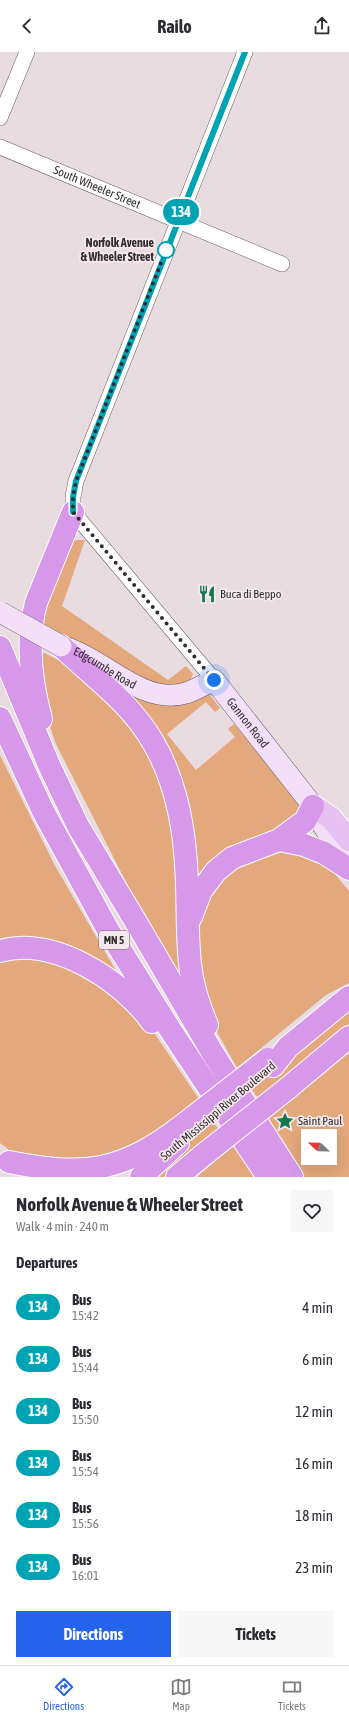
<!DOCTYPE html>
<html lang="en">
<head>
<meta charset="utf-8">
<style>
  :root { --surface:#fff; --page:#f7f7f7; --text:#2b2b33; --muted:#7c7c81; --line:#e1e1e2; --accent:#2563eb }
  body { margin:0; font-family:"Asap Condensed",sans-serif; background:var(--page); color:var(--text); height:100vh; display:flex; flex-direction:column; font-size:15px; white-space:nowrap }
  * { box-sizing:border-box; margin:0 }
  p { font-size:13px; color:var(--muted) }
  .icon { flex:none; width:22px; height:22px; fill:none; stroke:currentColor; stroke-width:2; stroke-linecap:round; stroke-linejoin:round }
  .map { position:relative; height:1125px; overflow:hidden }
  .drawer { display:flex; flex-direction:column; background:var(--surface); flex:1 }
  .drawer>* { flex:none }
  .badge { padding:0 8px; border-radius:13px; font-size:14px; line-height:26px }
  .needle { width:26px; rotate:292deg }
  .controls { position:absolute; left:301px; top:1077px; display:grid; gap:8px }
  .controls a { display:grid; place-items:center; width:36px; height:36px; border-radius:0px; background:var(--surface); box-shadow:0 4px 16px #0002; font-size:20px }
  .you { position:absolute; width:20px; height:20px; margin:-10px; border:3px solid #fff; border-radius:50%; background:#1a73e8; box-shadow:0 0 0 6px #1a73e833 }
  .map>.badge { position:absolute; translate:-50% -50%; box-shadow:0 0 0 2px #fff }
  h2 { padding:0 16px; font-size:15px; line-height:36px }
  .round { display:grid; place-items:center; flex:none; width:42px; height:42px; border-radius:0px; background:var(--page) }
  .headline { display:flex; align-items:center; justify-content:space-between; height:68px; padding:0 16px }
  h1 { font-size:19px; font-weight:700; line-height:30px }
  .action { display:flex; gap:8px; margin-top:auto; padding:8px 16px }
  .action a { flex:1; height:46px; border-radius:0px; background:var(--accent); color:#fff; font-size:16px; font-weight:700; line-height:46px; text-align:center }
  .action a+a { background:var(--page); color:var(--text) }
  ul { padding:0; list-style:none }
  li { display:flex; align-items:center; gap:12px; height:52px; padding:0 16px }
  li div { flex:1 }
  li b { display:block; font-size:15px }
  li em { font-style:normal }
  li .badge { min-width:44px; font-weight:700; text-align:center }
  header { display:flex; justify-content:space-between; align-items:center; height:52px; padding:0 16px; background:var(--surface); font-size:18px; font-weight:700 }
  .tabs { display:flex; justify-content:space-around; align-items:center; height:56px; border-top:1px solid var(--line); background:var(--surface); font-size:11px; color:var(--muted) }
  .tabs a { display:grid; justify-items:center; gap:2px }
  .tabs .current { color:var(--accent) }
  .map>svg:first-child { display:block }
  .green { fill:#e3a87b; fill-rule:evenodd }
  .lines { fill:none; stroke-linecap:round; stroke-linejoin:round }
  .street-casing { stroke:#6a5f64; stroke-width:16 }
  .secondary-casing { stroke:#6a5f64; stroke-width:22 }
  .primary-casing { stroke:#fff; stroke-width:24 }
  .highway-casing { stroke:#fff; stroke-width:24 }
  .street { stroke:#fff; stroke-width:15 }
  .secondary { stroke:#f3e0f8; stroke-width:21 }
  .primary { stroke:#e7c1f2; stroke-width:22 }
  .highway { stroke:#d798e9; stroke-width:22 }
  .secondary-bridge-casing { stroke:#6a5f64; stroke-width:22; stroke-linecap:butt }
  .highway-bridge-casing { stroke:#fff; stroke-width:24; stroke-linecap:butt }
  .secondary-bridge { stroke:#f3e0f8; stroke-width:21 }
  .highway-bridge { stroke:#d798e9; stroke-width:22 }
  .line-casing { stroke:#fff; stroke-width:9 }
  .line { stroke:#00a3b4; stroke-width:6 }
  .walk { stroke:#322d2f; stroke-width:4; stroke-dasharray:0 7.2 }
  .stop-dot { fill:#fff; stroke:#00a3b4; stroke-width:2 }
  .labels { text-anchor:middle; stroke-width:3.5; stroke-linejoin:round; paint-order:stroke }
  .shield { fill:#f6e9ee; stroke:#6d6568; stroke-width:1 }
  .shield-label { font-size:11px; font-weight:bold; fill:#322d2f }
  .street-label { font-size:12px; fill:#322d2f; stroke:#f6e9ee }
  .stop-label { font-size:12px; font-weight:bold; fill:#322d2f; stroke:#f6e9ee; text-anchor:end }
  .poi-label { font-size:12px; fill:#322d2f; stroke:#f6e9ee; text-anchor:start }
</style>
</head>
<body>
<header><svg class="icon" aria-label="back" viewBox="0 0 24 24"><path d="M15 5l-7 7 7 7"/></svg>Railo<svg class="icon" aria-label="share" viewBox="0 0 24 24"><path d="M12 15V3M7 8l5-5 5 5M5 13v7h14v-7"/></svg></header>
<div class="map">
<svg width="349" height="1125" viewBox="0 0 349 1125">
  <rect width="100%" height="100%" fill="#e9dce1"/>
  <path class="green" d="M79,488h6l-23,66 106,74 18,-14 7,8 -4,9 -31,5 -120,-64 33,-83z
    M35,596l40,21 15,11 56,64 28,71 7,165 -56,-100 -69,-136 -9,-26z
    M117,631l86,13 6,-2 11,14 -5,4 -9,-10 -39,32 29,36 39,-33 -7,-8 6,-5 66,81 1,8 -99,64 -9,-3v-15z
    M0,703l54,109 65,112 -119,-33z
    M271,799l30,1 29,16 19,23v92l-23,12 -89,73 -20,-36 -8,-20 -10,-35v-61l28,-47z
    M14,902l64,15 68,52 53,78 -38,33 -55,27 -87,-2 -19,-14v-186z
    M349,956v16l-91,74 -6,-8z
    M349,998v127h-152l3,-3zM308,1084h22v22h-22z
    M213,1070l7,9 -55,46h-17l42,-37 1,1z"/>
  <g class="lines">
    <g class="street-casing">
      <g id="street">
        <path d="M0,66l27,-66"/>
        <path id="s1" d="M0,95l282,117"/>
        <path d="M214,628l-141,-168v-15l3,-16 169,-429"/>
      </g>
    </g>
    <g class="secondary-casing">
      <g id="secondary">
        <path id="s2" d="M67,596c38,12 76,58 119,45 9,-3 19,-9 28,-13l99,126 9,18 27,40"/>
      </g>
    </g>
    <g class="primary-casing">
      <path id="primary" d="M313,754l18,12 18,22"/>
    </g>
    <g class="highway-casing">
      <path id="highway" d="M61,594c32,31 69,56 92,96 19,32 29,73 32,110 4,37 1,74 5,112 2,21 9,42 17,61
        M0,595l49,118 29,61 55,91 79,135 80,125
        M0,666l43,93 65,119 63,101 97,146
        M41,667c-10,-37 -15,-78 -5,-116l37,-91
        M279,788l25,5 20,8 25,16
        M191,865l10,-26 15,-20 16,-13 47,-18 26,-19 8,-15
        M0,899c54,-15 122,29 152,71
        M273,1014l15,-19 61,-50
        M288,1036l61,-51
        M9,1110c76,15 113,10 174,-37
        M141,1125l37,-34
        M177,1125l25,-21"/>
    </g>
    <use href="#street" class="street"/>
    <use href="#secondary" class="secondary"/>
    <use href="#primary" class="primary"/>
    <use href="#highway" class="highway"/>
    <g class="secondary-bridge-casing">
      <path id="secondary-bridge" d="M0,560l61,34"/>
    </g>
    <g class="highway-bridge-casing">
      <path id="highway-bridge" d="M183,1073l85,-66
        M202,1104l86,-68"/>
    </g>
    <use href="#secondary-bridge" class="secondary-bridge"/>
    <use href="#highway-bridge" class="highway-bridge"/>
  </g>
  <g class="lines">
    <g class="line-casing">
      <path id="line" d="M73,460v-15l3,-16 169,-429"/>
    </g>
    <use href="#line" class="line"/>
    <path class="walk" d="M166,198l-90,231 -3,16v15l141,168"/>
  </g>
  <defs>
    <g id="restaurant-bare" transform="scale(1.38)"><path d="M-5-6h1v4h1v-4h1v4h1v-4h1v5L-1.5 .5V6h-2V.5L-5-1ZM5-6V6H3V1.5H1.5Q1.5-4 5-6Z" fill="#16774e" stroke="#f6e9ee" stroke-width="2.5" paint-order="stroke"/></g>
    <g id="sight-bare" transform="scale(1.38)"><path d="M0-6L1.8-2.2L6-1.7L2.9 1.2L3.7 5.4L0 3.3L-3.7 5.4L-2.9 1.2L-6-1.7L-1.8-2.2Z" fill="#16774e" stroke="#f6e9ee" stroke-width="2.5" paint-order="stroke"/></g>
  </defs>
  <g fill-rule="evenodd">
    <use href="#restaurant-bare" x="207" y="542"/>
    <use href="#sight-bare" x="285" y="1069"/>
  </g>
  <circle class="stop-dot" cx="166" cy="198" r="8"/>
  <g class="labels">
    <rect class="shield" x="99" y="879" width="30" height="18" rx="3"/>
    <g class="shield-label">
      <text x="114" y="892">MN 5</text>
    </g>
    <g class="street-label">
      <text dy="4" stroke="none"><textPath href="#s1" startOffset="105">South Wheeler Street</textPath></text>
      <text dy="4" stroke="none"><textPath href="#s2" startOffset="43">Edgcumbe Road</textPath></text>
      <text dy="4" stroke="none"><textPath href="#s2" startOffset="216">Gannon Road</textPath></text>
      <text transform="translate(218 1059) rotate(-40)" y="4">South Mississippi River Boulevard</text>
    </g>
    <g class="stop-label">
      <text x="154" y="195">Norfolk Avenue<tspan x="154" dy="14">&amp; Wheeler Street</tspan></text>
    </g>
    <g class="poi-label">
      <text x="220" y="546">Buca di Beppo</text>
      <text x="298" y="1073">Saint Paul</text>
    </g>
  </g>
</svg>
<div class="controls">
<a><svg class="needle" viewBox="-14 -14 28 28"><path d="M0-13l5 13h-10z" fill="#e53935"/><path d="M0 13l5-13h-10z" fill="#7c7c81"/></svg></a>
</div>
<div class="you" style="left:214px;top:628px"></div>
<b class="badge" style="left:181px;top:160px;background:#00a3b4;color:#fff">134</b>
</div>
<section class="drawer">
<div class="headline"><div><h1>Norfolk Avenue &amp; Wheeler Street</h1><p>Walk · 4 min · 240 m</p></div><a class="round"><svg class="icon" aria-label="heart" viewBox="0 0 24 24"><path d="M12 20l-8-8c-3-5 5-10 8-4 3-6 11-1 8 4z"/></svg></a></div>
<h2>Departures</h2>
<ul>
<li><span class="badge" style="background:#00a3b4;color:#fff">134</span><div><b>Bus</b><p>15:42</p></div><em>4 min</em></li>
<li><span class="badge" style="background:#00a3b4;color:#fff">134</span><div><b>Bus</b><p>15:44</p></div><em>6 min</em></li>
<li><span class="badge" style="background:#00a3b4;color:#fff">134</span><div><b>Bus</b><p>15:50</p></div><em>12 min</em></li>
<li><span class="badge" style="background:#00a3b4;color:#fff">134</span><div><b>Bus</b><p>15:54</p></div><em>16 min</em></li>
<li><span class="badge" style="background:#00a3b4;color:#fff">134</span><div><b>Bus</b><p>15:56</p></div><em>18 min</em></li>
<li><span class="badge" style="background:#00a3b4;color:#fff">134</span><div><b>Bus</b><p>16:01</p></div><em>23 min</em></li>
</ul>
<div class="action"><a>Directions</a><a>Tickets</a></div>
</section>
<nav class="tabs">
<a class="current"><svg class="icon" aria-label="directions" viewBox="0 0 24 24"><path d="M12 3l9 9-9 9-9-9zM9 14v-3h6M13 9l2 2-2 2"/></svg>Directions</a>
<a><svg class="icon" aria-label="map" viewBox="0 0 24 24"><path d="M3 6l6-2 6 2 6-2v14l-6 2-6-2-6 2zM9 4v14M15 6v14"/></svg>Map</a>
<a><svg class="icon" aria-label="tickets" viewBox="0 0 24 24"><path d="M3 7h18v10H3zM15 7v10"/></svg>Tickets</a>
</nav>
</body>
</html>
